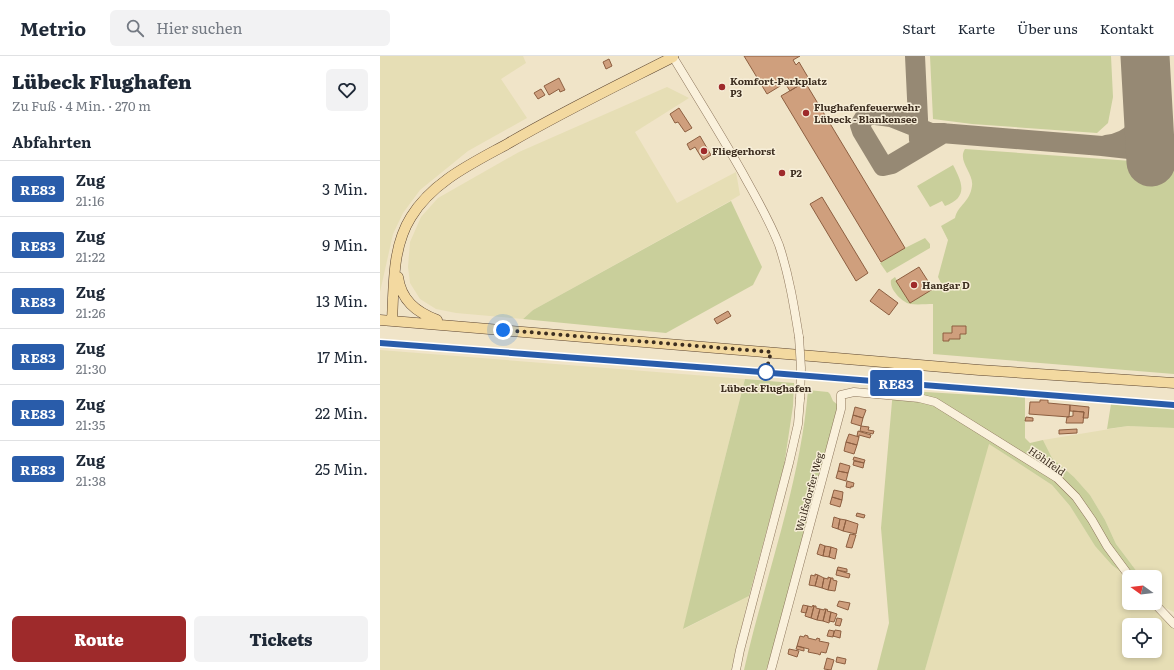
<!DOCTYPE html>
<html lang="de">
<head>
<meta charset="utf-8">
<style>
  :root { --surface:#fff; --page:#f2f2f3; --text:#1f2937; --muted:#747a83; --line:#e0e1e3; --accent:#9e2a2b }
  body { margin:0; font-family:Literata,serif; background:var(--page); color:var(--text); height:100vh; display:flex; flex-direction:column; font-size:15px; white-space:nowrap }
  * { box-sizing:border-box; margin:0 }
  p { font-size:13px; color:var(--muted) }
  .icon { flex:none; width:22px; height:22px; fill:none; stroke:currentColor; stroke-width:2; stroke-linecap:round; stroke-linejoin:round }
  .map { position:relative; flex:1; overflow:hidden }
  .drawer { display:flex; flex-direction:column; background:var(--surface); width:380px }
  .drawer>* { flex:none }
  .badge { padding:0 8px; border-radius:3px; font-size:14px; line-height:26px }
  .needle { width:26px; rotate:285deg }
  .buttons { position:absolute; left:742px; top:514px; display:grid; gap:8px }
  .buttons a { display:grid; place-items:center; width:40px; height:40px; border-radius:6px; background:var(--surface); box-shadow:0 2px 6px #0003; font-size:20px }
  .you { position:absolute; width:20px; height:20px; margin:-10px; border:3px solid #fff; border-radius:50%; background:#1a73e8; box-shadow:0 0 0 6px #1a73e833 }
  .map>.badge { position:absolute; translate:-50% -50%; box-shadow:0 0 0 2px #fff }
  h2 { padding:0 12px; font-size:15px; line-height:36px }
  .round { display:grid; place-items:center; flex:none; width:42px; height:42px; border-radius:6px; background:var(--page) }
  .overview { display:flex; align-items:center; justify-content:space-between; height:68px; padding:0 12px }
  h1 { font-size:19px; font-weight:800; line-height:30px }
  .primary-button { display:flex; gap:8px; margin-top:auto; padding:8px 12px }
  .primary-button a { flex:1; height:46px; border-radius:6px; background:var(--accent); color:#fff; font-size:16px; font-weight:800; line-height:46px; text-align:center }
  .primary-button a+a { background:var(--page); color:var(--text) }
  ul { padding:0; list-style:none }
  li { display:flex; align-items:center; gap:12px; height:56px; padding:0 12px; border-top:1px solid var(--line) }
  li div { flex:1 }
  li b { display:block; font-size:15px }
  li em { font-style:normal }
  li .badge { min-width:44px; font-weight:700; text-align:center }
  header { display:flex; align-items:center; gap:24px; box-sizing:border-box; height:56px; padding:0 20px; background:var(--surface); border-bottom:1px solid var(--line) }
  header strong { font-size:19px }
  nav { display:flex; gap:22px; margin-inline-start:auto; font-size:14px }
  .search { width:280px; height:36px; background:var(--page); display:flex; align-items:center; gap:10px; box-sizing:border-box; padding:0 14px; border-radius:6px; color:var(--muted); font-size:15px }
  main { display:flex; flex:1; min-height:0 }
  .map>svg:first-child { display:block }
  .farmland { fill:#e6deb5; fill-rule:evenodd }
  .green { fill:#c9cf9b }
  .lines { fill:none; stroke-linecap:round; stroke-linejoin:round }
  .taxiway { stroke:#968974; stroke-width:20 }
  .runway { stroke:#968974; stroke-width:49 }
  .building { fill:#cf9f7d; stroke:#8d5f41 }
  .minor-casing { stroke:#8d765c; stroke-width:9 }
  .major-casing { stroke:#5b4430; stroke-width:11 }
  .minor { stroke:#faf1dc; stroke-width:8 }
  .major { stroke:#f3d9a0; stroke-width:10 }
  .rail-casing { stroke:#3d2e20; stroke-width:3.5 }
  .rail { stroke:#f7eed8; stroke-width:2; stroke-dasharray:6; stroke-linecap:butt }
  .minor-bridge-casing { stroke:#8d765c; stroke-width:9; stroke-linecap:butt }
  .minor-bridge { stroke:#faf1dc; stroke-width:8 }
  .line-casing { stroke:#fff; stroke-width:9 }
  .line { stroke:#295caa; stroke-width:6 }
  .walk { stroke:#3d2e20; stroke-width:4; stroke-dasharray:0 7.2 }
  .poi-dot { fill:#9e2a2b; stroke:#f7eed8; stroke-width:1.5 }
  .stop-dot { fill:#fff; stroke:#295caa; stroke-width:2 }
  .labels { text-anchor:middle; stroke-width:3; stroke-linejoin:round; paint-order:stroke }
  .poi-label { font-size:10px; font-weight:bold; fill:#3d2e20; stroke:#f7eed8; text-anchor:start }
  .stop-label { font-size:10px; font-weight:bold; fill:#3d2e20; stroke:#f7eed8 }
  .street-label { font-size:10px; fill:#3d2e20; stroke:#f7eed8 }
</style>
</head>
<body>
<header>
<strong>Metrio</strong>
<div class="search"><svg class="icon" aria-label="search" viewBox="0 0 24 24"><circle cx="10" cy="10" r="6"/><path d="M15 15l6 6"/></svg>Hier suchen</div>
<nav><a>Start</a><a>Karte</a><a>Über uns</a><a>Kontakt</a></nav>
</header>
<main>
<section class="drawer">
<div class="overview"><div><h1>Lübeck Flughafen</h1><p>Zu Fuß · 4 Min. · 270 m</p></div><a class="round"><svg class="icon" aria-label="heart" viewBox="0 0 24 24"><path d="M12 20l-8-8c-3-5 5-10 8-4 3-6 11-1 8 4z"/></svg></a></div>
<h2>Abfahrten</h2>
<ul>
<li><span class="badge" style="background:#295caa;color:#fff">RE83</span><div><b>Zug</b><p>21:16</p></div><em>3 Min.</em></li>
<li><span class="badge" style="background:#295caa;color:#fff">RE83</span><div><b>Zug</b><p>21:22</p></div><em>9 Min.</em></li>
<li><span class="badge" style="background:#295caa;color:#fff">RE83</span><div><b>Zug</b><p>21:26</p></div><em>13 Min.</em></li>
<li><span class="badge" style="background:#295caa;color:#fff">RE83</span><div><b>Zug</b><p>21:30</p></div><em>17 Min.</em></li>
<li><span class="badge" style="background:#295caa;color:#fff">RE83</span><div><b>Zug</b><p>21:35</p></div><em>22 Min.</em></li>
<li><span class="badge" style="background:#295caa;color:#fff">RE83</span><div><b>Zug</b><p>21:38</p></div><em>25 Min.</em></li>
</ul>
<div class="primary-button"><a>Route</a><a>Tickets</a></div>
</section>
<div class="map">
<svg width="794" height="614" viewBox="0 0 794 614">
  <rect width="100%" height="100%" fill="#f0e4c8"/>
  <path class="farmland" d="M0,0h143l3,7 -25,16 26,39 -59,33 -48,39 -17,23 -10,21 -13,58z
    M287,31l22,11 -54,34 42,71 59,-31 4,23 -10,6 -197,109 -10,9 -67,-6 -20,-4 -16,-10 -10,-16 -2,-16 2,-25 11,-25 17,-19 81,-46z
    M0,294l365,29 -32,126 -29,124 65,-33 -18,74h-351z
    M748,370l46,2v184l-15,-7 -4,-7v-21h-14l-25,-33 -11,-24 -15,-25 -16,-18 -22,-19 -9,-18z
    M608,387l64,42 18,21 25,40 34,32v25h25l20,21v46h-249zM749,569h26v26h-26z"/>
  <path class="green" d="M550,0h181l2,41 -5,26 -11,10 -125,-9 -39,-5z
    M585,93l209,15v210l-241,-20v-50c-7,0 -15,1 -23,0 -8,-2 -21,-15 -19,-24l4,-3 15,26 31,-20 -3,-6 10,-37 -7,-14 14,-8c3,-13 15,-16 17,-32 2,-13 -15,-25 -7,-37z
    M573,109c9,17 16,32 -8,41l-3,-5 -12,6 -13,-21z
    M351,145l31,66 -9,18 -87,48 -143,-14 10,-9z
    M545,182l5,6v4l-43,25 -7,-10 25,-15z
    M365,323l49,4 -1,23 -9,60 -35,130 -66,33 30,-124z
    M428,334l20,2 2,2 3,7 5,4 -66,249 -6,16h-22c21,-93 56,-184 64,-280z
    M513,334l82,5 50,2v41l5,5 13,-3 9,18 22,19 16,18 15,25 11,24 25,33h-12v1l-17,-13 -17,-19 -25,-40 -18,-21 -63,-41 -64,226h-48l12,-47 -8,-95z
    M731,348l63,4v20l-46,-2 -21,3z"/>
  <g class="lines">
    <path class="taxiway" d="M535,0l4,84
      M768,47c3,21 5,36 26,48
      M564,77l-52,31 -9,2 -21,-35 -2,-6 5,-8 4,-2h7l15,2 40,16h10l161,13 72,8
      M726,89c28,-3 38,-21 41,-46"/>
    <path class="runway" d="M765,0l6,106"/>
  </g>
  <path class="building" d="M364,0h56l-7,4 3,5 3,-3 10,17 -19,12 -5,-8 -18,11z
    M229,3l3,7 -6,3 -3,-7z
    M179,22l6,12 -5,2 -1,-3 -10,6 -5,-9z
    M425,26l100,166 -24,14 -100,-166z
    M161,33l4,6 -7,4 -4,-6z
    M299,52l13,20 -7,4 -7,-10 -3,1 -5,-9z
    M320,80l11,19 -8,5 -8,-13 -5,3 -3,-6z
    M442,141l46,76 -12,8 -46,-77z
    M539,211l14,22 -23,14 -14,-22z
    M499,233l19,14 -9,12 -19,-14z
    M348,255l3,5 -14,8 -3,-5z
    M572,270h14v8h-6v5h-11v2h-6v-8h9z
    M660,344h8v3l22,2 -1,12 -40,-3 1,-12h10z
    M690,349l19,2 -1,11h-5l1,-6 -14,-1z
    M475,351l11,3 -3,8 -10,-3z
    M693,355l11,1 -1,11h-17l1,-6 6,-1z
    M473,359l10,3 -2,8 -10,-3z
    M646,361l7,1v3h-8z
    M481,370l8,1 -1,3 6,1 -1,3 -13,-3z
    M697,373v4l-18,1v-4z
    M478,375l13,4 -1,3 -11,-3v2l-2,-1z
    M469,378l10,3 -2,8 -11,-3z
    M466,386l11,3 -3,9 -10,-3z
    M474,401l11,3 -1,3 -11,-3z
    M474,405l10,2 -1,5 -10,-3z
    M460,407l10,3 -2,7 -10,-2z
    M458,415l10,2 -2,8 -10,-3z
    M467,425l7,2 -1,4 -2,-1v2l-5,-1z
    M454,434l9,2 -1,8 -10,-3z
    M452,441l10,3 -2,7 -10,-3z
    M477,457l8,2 -1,3 -8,-2z
    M454,461l6,2 -2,10 -6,-2z
    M460,463l6,1 -3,11 -5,-2z
    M466,464l12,4 -2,10 -13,-3z
    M470,478l6,1 -4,13 -6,-1z
    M440,488l5,2 -2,10 -6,-2z
    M445,490l6,1 -2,10 -6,-1z
    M451,491l6,2 -2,10 -6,-2z
    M458,511l9,2v3l-10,-2z
    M457,514l13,4 -1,4 -13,-3z
    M435,518l3,1 -3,11 -6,-1 2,-10 4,1z
    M438,519l6,3 -2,10 -7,-2z
    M448,521l3,1 -3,12 -6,-2 2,-10 4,1z
    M451,522h2v2l4,1 -2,10 -7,-1z
    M459,545l11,2 -2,7 -11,-4z
    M423,549l5,1 -2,7 -5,-1z
    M433,549l1,1 -3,12 -6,-2 3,-10 4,1z
    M434,550h2v2l4,1 -3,11 -6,-2z
    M440,553l4,1v-1h2l-3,12 -6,-1z
    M446,553l2,1 -1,1 4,1 -2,11 -6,-2z
    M451,556l6,2 -3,8 -5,-1z
    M457,562l5,1 -2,7 -5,-1z
    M449,574l5,1 -1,6 -6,-1z
    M455,574l6,1 -1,7 -7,-2z
    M425,579l3,1v2l8,2 1,-2 3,1 -1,2 10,2 -3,10 -5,-1 -1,3 -2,-1 -10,-2 1,-3 -12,-3 3,-10 4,1z
    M417,590l7,2v3l-8,-2z
    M409,593l10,2 -2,6 -9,-3z
    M457,601l9,2 -1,5 -9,-2z
    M447,602l7,2 -3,10 -7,-1z"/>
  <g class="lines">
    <g class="minor-casing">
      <path id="minor" d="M293,1c23,38 47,76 69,115 13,24 27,47 37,73 10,30 15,61 20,92
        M774,547l20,21
        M356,614l4,-20 12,-46 37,-141 9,-39 2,-25
        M391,614l70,-261v-14l13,-3 65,6 16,4 122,76 19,19 16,23 15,26 23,31"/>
    </g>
    <g class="major-casing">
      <path id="major" d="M18,221c3,23 18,35 39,43
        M0,264l599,50 195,13
        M12,265c2,-35 0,-74 19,-104 22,-36 62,-54 98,-74 53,-31 109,-58 164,-86l-1,-1"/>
    </g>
    <use href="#minor" class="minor"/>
    <use href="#major" class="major"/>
    <g class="rail-casing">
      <path id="rail" d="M0,287l330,25 464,37"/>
    </g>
    <use href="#rail" class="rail"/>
    <g class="minor-bridge-casing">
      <path id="minor-bridge" d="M419,281l2,31 -1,31"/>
    </g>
    <use href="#minor-bridge" class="minor-bridge"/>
  </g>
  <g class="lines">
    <g class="line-casing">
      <path id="line" d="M0,287l330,25 464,37"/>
    </g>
    <use href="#line" class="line"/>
    <path class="walk" d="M123,274l268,22 -5,20"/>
  </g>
  <g class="poi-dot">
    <circle cx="342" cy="31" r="4"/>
    <circle cx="426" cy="57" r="4"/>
    <circle cx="324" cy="95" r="4"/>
    <circle cx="402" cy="117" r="4"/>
    <circle cx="534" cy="229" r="4"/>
  </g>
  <circle class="stop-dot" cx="386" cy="316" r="8"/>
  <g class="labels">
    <g class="poi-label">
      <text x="350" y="29">Komfort-Parkplatz<tspan x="350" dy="12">P3</tspan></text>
      <text x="434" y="55">Flughafenfeuerwehr<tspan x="434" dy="12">Lübeck - Blankensee</tspan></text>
      <text x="332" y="99">Fliegerhorst</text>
      <text x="410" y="121">P2</text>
      <text x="542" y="233">Hangar D</text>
    </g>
    <g class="stop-label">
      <text x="386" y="336">Lübeck Flughafen</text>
    </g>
    <g class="street-label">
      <text transform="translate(667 405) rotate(35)" y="4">Höhlfeld</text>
      <text transform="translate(429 436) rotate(-75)" y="4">Wulfsdorfer Weg</text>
    </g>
  </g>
</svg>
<div class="buttons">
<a><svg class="needle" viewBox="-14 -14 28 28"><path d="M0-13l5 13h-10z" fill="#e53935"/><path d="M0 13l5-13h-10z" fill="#747a83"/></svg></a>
<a><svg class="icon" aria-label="locate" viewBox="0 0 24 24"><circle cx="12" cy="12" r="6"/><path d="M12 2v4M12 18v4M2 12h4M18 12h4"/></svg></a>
</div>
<div class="you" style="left:123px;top:274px"></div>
<b class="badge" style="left:516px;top:327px;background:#295caa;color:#fff">RE83</b>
</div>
</main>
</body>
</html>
